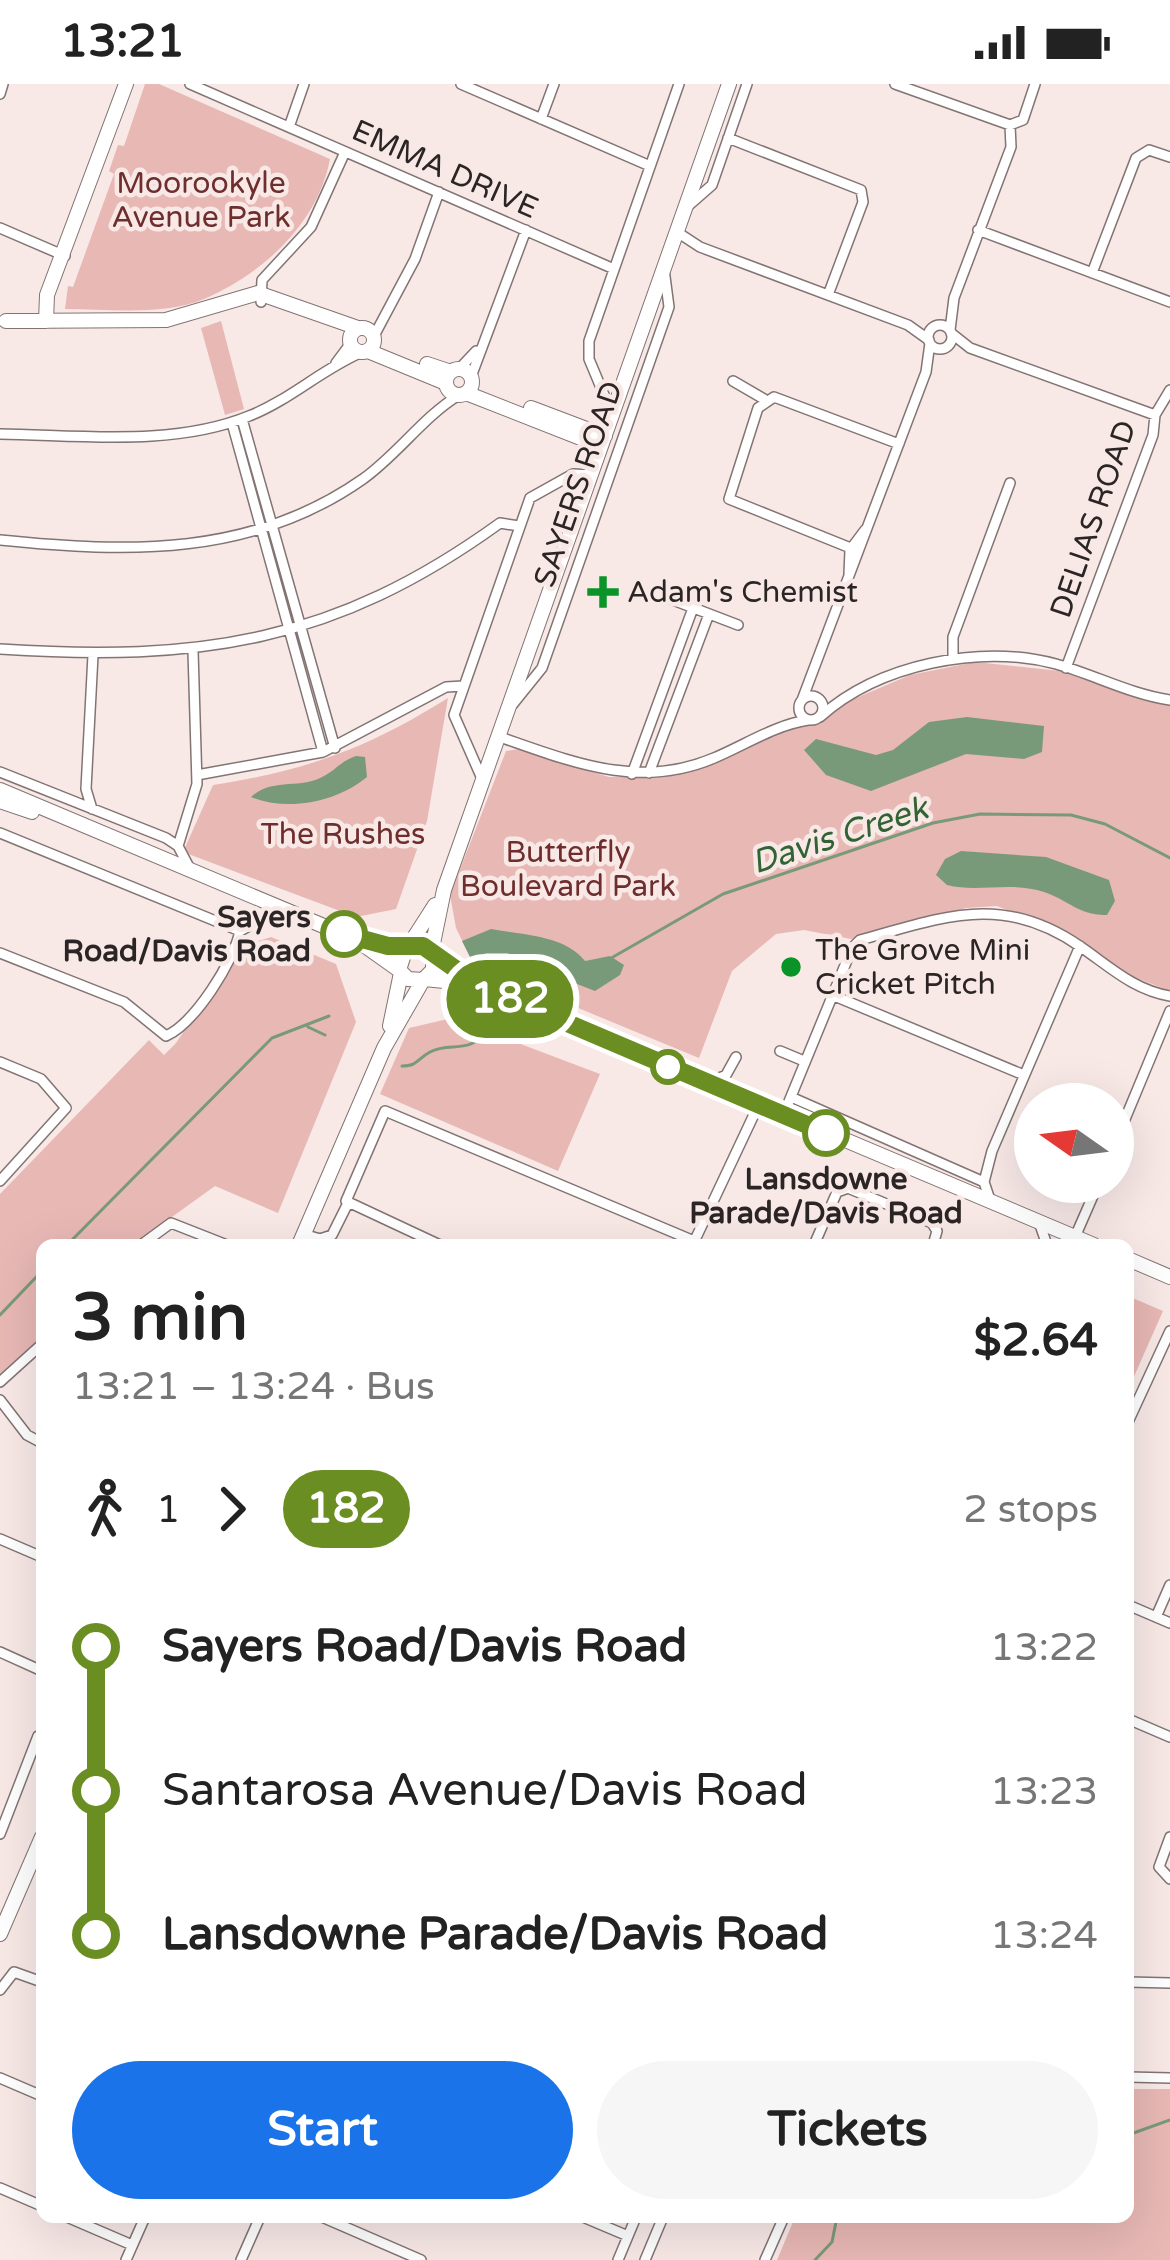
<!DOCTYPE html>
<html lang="en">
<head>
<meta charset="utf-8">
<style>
  :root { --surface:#fff; --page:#f6f6f6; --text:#222; --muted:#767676; --accent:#1a73e8 }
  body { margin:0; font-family:"Varela Round",sans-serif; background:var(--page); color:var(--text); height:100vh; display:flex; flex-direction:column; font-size:45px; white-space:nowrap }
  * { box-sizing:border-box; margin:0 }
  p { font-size:39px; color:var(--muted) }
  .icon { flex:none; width:66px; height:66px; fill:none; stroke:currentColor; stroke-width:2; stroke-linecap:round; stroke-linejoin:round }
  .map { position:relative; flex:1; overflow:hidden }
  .sheet { position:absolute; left:36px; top:1155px; width:1098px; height:984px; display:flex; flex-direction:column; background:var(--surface); border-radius:18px; box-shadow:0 12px 48px #0002 }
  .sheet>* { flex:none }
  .badge { padding:0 24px; border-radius:39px; font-size:42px; line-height:78px }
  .needle { width:78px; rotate:284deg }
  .tools { position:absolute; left:1014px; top:999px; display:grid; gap:24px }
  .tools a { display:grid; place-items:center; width:120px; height:120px; border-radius:50%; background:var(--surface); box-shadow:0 12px 48px #0002; font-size:60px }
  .map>.badge { position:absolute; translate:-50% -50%; box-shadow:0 0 0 6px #fff }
  .legs { display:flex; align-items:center; gap:18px; height:132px; padding:0 36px; font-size:39px }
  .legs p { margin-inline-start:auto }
  .head { display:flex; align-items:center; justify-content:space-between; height:204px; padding:0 36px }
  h1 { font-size:66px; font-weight:700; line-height:90px }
  .primary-button { display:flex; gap:24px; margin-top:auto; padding:24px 36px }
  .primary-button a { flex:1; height:138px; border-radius:72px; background:var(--accent); color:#fff; font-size:48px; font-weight:700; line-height:138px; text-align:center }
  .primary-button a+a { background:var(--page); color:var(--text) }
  ul { padding:0 36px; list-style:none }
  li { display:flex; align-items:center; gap:42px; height:144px; font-size:45px }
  li i { display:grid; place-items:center; width:18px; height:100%; margin:0 15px; background:currentColor }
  li i::after { content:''; width:30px; height:30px; margin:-15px; border:9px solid; border-radius:50%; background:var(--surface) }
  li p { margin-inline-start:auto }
  li:first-child i { background:linear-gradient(#0000 50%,currentColor 0) }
  li:last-child i { background:linear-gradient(currentColor 50%,#0000 0) }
  .status { display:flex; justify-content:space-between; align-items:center; height:84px; padding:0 60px; background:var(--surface); direction:ltr }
  .status svg { height:33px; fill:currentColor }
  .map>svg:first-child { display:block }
  .green { fill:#e8b8b5 }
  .water { fill:#799a79 }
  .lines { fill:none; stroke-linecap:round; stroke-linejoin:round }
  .stream { stroke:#799a79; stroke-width:3 }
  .street-casing { stroke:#827473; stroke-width:12 }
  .secondary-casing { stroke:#827473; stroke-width:16 }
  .street { stroke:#fff; stroke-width:9 }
  .secondary { stroke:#fff; stroke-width:14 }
  .line-1-casing { stroke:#fff; stroke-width:27 }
  .line-1 { stroke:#6b8e23; stroke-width:18 }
  .poi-dot { fill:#0a9428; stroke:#f8e9e7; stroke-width:4.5 }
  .stop-1-dot { fill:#fff; stroke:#6b8e23; stroke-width:6 }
  .labels { text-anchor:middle; stroke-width:9; stroke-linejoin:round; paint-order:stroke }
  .street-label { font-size:30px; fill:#2b2625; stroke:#f8e9e7 }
  .park-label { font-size:30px; fill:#6e2e2d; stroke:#f8e9e7 }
  .poi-label { font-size:30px; fill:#2b2625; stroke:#f8e9e7; text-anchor:start }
  .stop-label { font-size:30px; font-weight:bold; fill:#2b2625; stroke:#f8e9e7; text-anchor:end }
  .water-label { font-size:33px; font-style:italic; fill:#326334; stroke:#f8e9e7 }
</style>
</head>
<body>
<div class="status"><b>13:21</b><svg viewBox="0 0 49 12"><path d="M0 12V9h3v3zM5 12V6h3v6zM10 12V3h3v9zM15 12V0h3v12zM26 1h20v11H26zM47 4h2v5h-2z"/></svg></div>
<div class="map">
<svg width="1170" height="2176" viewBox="0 0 1170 2176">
  <rect width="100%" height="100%" fill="#f8e9e7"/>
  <path class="green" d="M145,0h14l171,75c-12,64 -67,115 -126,140 -41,17 -95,10 -139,10l3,-23 5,1 41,-113 -5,-3 9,-26 6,1z
    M221,237l23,88 -19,6 -24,-87z
    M975,578l85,9 110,35v285l-49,-19 -43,-33 -81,-33 -31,2 -115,31 -47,-9 -28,4 -44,37 -33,87 -225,-93 -18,-37 -6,-33 56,-144 13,-2 90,28 67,-1 120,-51 22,-2 17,-16 75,-32z
    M448,614l-21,123 -31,88 -40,8 -173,-65 30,-67c95,-15 153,-36 235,-87z
    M271,853l65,27 20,58 -78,191 -63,-27 -82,59h-91v91l-42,40v-182l149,-154 15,15 12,-12 67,-97z
    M452,934l148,56 -42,97 -178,-77 29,-66z
    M1128,1212l35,15 -35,79z
    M1128,2005h42v171h-393l18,-43h333z"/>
  <path class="water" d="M967,633l77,9 -2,26 -18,7 -58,-5 -95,37 -45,-16 -22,-25 12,-11 60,16 17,-5 36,-28z
    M356,672l9,1 2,20c-30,25 -79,35 -116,20 22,-20 49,-7 73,-21 13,-7 17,-15 32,-20z
    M961,767l85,6 63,23 6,21 -8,14c-27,1 -39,-15 -63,-23 -33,-11 -67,1 -97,-7l-11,-10 9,-16z
    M491,845c31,6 74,6 94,32l25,-5 14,9 -4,10 -25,16 -72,-28 -10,10 -7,-4 8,-9 -6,-7h-22l-14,8 -10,-20z"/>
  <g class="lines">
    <path class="stream" d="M613,873l110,-63 210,-71 47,-9 91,1 34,9 65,34
      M308,943l17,8
      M402,982c16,0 15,-7 28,-14 18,-10 35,1 51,-15
      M67,1161l205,-207 57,-22
      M0,1231l42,-44
      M1128,2051l42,-15
      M815,2176l17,-18 5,-25"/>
    <g class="street-casing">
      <path id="street" d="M190,0l424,185
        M461,0l189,82
        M895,0l115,41
        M0,10l3,-10
        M541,35l13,-35
        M1010,41l13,-5 12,-36
        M289,43l15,-43
        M728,54l133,52 2,12 -35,93
        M688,122l24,-21 35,-101
        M0,144l65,28
        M978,146l192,72
        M677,148l23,15 208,78 21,15
        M1092,189l44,-115 13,-8 21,7
        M261,218l1,-22 49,-53 34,-75
        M928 253a12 12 0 1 1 24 0a12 12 0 1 1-24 0Z
        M950,246l4,-32 57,-151 -1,-22
        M951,249l19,15 185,67
        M374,252l41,-77 24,-67
        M336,279l15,-20
        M459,285l17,-18
        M471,293l55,-147
        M733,297l31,18
        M612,330l-23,-55v-18l90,-257
        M242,335l93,329
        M232,339l91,329
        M0,350c80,1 173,13 249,-18 41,-16 73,-47 113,-64
        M0,456c129,13 252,17 363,-61 35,-25 60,-62 96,-84
        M858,467l-129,-52 29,-91 16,-11 125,47
        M849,490l1,-24 15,-20
        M665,513l73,28
        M0,565c200,13 334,-6 500,-126l19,3
        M953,575v-22l57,-154
        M1066,584l87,-233 2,-20 15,-25
        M799 624a12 12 0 1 1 24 0a12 12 0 1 1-24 0Z
        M802,616l124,-328 4,-29
        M513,620l29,-36 127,-361 -5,-38
        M820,633c59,-53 160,-73 236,-53 39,11 74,30 114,36
        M500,653c72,25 139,53 214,21 31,-13 61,-33 94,-38
        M0,688l166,66 12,8 11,21
        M649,689l60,-159
        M632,690l61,-166
        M197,691l126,-23 123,-65 17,-1
        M483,697l-29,-66 76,-217 43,-24 19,1
        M92,725l-6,-20 7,-134
        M0,749l240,98 41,-22
        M178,762l19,-62 -4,-133
        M0,869l124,49 42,34c29,-13 68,-75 74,-105
        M832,911l192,80
        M780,967l24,10
        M0,978l41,17 25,29 -66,73
        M708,999l18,-8 10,-18
        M791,1013l193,85
        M783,1032l69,-168 8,-8c84,-23 142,-48 221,7 29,20 53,43 89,49
        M1113,1064l57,-137
        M990,1116l-6,-18 8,-31 88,-205
        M1039,1138l8,23
        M303,1150l17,5 12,-4 16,-32
        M1075,1153l24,-55
        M694,1158l64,-136
        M141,1161l30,-22 56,22
        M440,1161l-94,-44 39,-90 309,130
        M814,1161l23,-53 11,-4 84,35 5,8 -4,14
        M0,1298l42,-38
        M0,1316l27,35 15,8
        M1128,1338l42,-91
        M0,1455l42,18
        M1128,1521l42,18
        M1156,1533l14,-32
        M0,1568l42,19
        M1128,1635l42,18
        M0,1750l38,-98
        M1170,1753l-11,30 11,12
        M1128,1898l42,1
        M0,1906l14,-18 28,10
        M1128,1993l42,1
        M0,1994l42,18
        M0,2104l42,18
        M67,2133l65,28
        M322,2133l99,43
        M583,2133l45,19
        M126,2176l19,-43
        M241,2176l19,-43
        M618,2176l18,-43
        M645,2176l18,-43
        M765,2176l19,-43"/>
    </g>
    <g class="secondary-casing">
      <path id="secondary" d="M6,237l160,-1 92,-27 100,35
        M46,237l1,-26 79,-211
        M350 256a12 12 0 1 1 24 0a12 12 0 1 1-24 0Z
        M368,267l78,32
        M427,280l24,8
        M446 298a13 13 0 1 1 26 0a13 13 0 1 1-26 0Z
        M466,309l135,53
        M531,324l74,28
        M0,706l357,150 49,8
        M0,717l32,11
        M361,859l38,27
        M408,863l27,-42
        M431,869l13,-63 285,-806
        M433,874v12l-10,10 -15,-1 -9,-9 7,-22 17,-2 55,39 616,260
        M425,895l48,5
        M390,942l11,-53
        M299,1161l85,-197 39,-68
        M1128,1175l42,18
        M0,1850l42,-97"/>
    </g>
    <use href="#street" class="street"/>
    <use href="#secondary" class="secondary"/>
  </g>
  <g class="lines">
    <g class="line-1-casing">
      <path id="line-1" d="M344,850l44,12h35l55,39 348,148"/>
    </g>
    <use href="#line-1" class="line-1"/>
  </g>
  <g class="poi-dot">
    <path d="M597 490h12v12h12v12h-12v12h-12v-12h-12v-12h12z"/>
    <circle cx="791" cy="883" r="12"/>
  </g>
  <g class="stop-1-dot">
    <circle cx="344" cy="850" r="21"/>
    <circle cx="668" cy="983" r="15"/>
    <circle cx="826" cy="1049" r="21"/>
  </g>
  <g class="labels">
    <g class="street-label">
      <text transform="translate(445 85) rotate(24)" y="10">EMMA DRIVE</text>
      <text transform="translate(578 400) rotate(-71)" y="10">SAYERS ROAD</text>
      <text transform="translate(1093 435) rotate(-71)" y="10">DELIAS ROAD</text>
    </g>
    <g class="park-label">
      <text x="201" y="109">Moorookyle<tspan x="201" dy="34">Avenue Park</tspan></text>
      <text x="343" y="760">The Rushes</text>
      <text x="568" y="778">Butterfly<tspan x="568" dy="34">Boulevard Park</tspan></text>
    </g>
    <g class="poi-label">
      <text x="627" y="518">Adam's Chemist</text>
      <text x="815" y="876">The Grove Mini<tspan x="815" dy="34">Cricket Pitch</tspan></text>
    </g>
    <g class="stop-label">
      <text x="311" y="843">Sayers<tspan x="311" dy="34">Road/Davis Road</tspan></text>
      <text x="826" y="1105" text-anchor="middle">Lansdowne<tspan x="826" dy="34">Parade/Davis Road</tspan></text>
    </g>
    <g class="water-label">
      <text transform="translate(839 750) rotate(-18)" y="12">Davis Creek</text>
    </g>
  </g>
</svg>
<div class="tools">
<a><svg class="needle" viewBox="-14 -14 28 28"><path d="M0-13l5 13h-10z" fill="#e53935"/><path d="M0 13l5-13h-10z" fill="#767676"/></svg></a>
</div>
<b class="badge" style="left:510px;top:915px;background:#6b8e23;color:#fff">182</b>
<section class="sheet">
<div class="head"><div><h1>3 min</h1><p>13:21 – 13:24 · Bus</p></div><b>$2.64</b></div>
<div class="legs"><svg class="icon" aria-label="walk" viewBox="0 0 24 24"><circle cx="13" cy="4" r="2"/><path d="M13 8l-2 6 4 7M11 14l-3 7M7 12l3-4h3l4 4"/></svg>1<svg class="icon" aria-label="forward" viewBox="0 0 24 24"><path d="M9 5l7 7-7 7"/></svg><b class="badge" style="background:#6b8e23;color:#fff">182</b><p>2 stops</p></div>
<ul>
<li><i style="color:#6b8e23"></i><b>Sayers Road/Davis Road</b><p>13:22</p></li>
<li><i style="color:#6b8e23"></i><span>Santarosa Avenue/Davis Road</span><p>13:23</p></li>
<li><i style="color:#6b8e23"></i><b>Lansdowne Parade/Davis Road</b><p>13:24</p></li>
</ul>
<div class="primary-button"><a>Start</a><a>Tickets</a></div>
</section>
</div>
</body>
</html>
